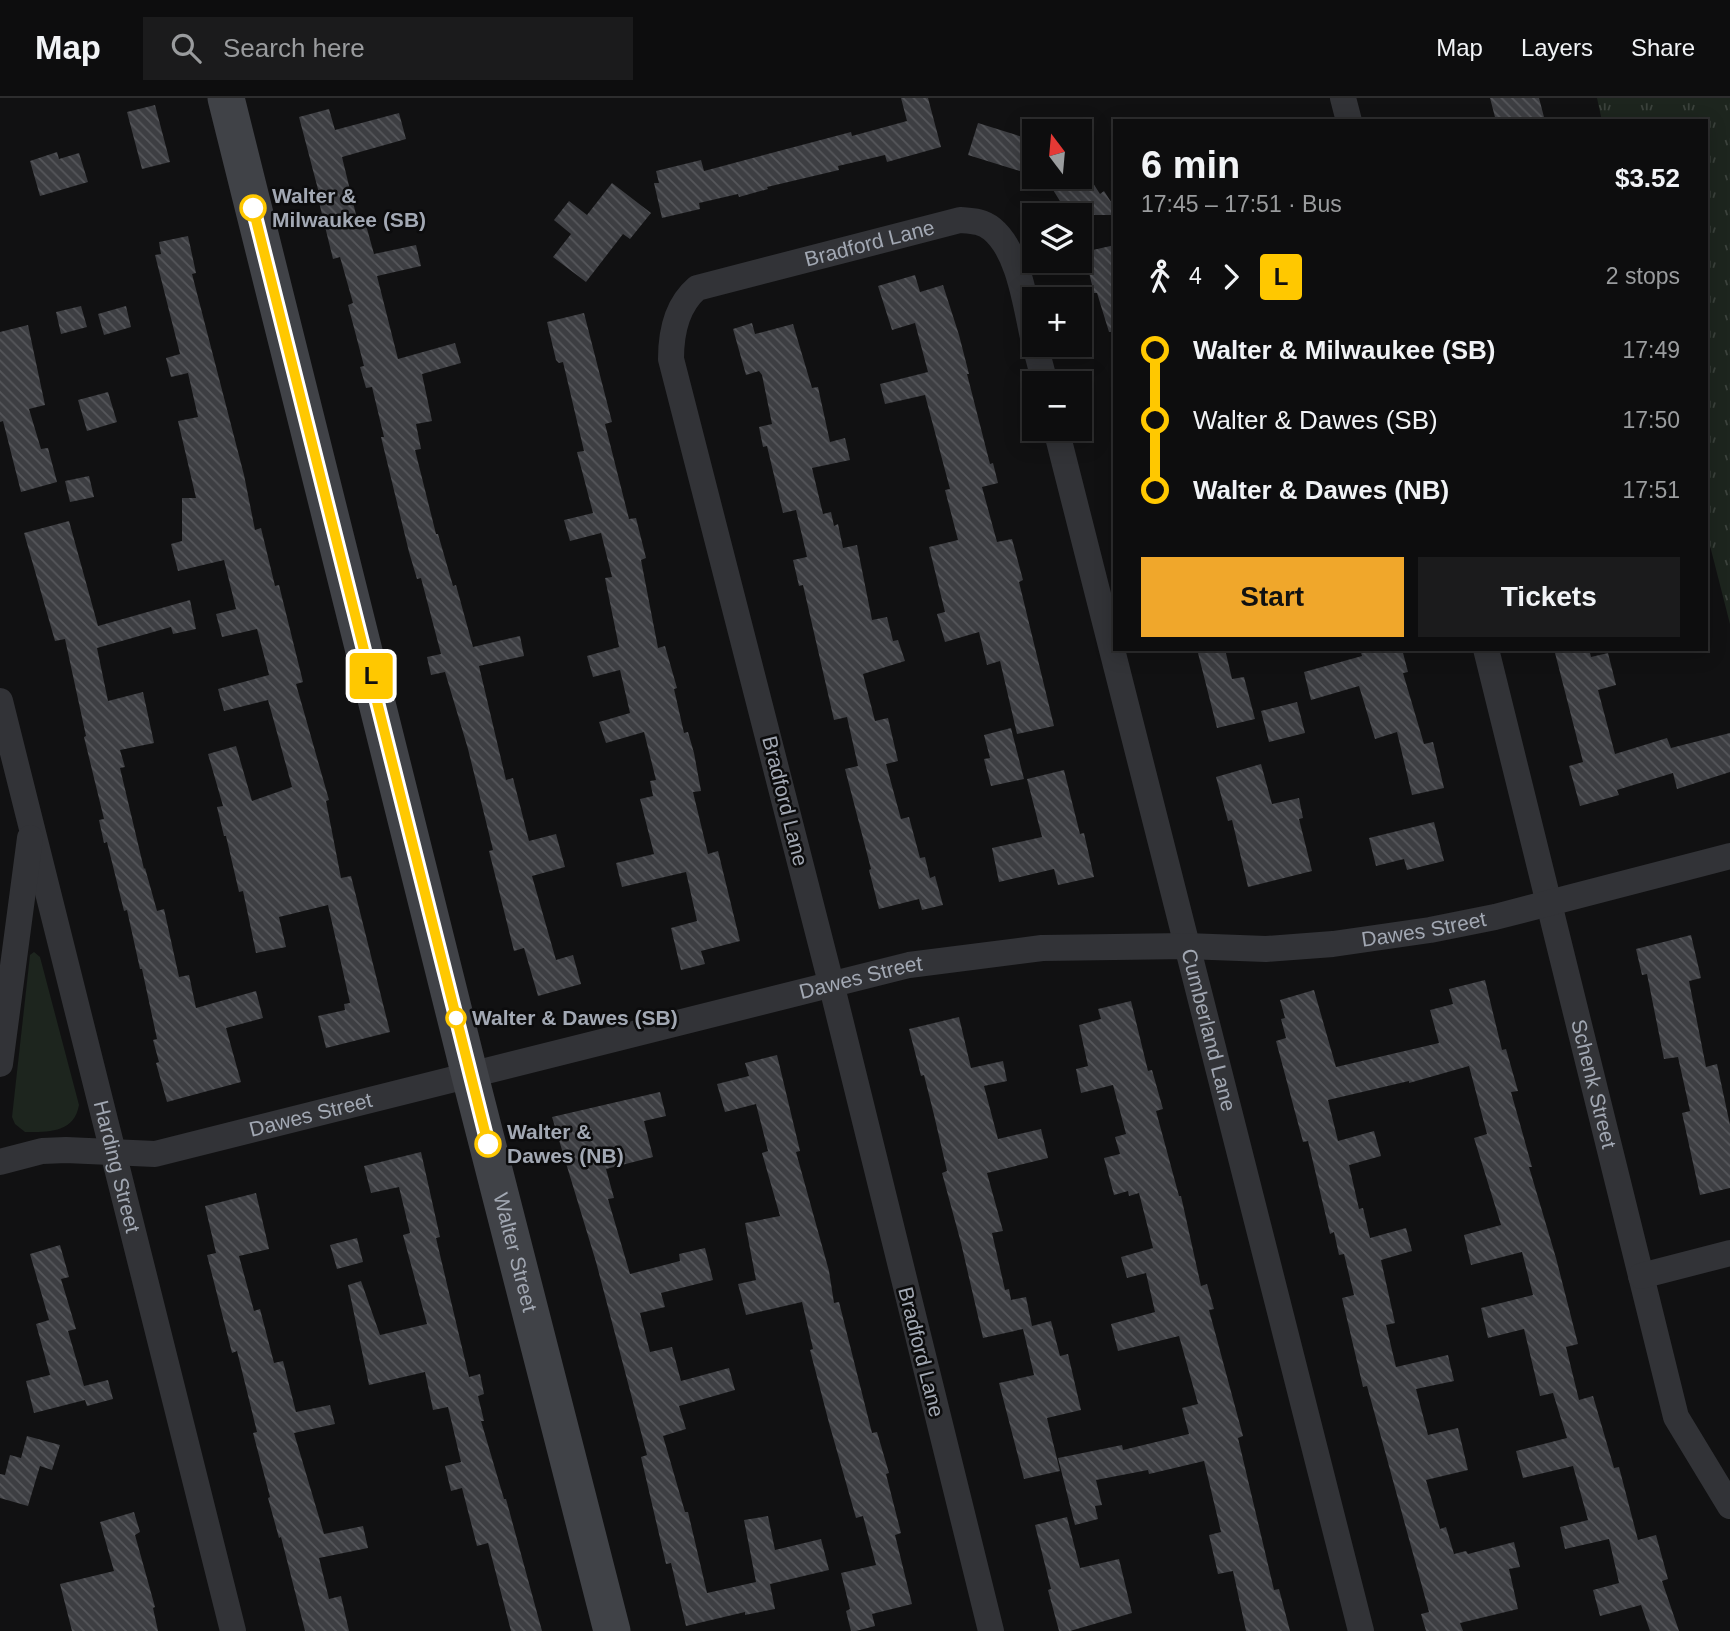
<!DOCTYPE html>
<html lang="en">
<head>
<meta charset="utf-8">
<style>
  :root { --surface:#0d0d0e; --page:#1b1b1c; --text:#f1f3f6; --muted:#9a9c9e; --line:#2d2d2e; --accent:#f0a72b }
  body { margin:0; font-family:Helvetica,sans-serif; background:var(--page); color:var(--text); height:100vh; display:flex; flex-direction:column; font-size:26px; white-space:nowrap }
  * { box-sizing:border-box; margin:0 }
  p { font-size:23px; color:var(--muted) }
  .icon { flex:none; width:38px; height:38px; fill:none; stroke:currentColor; stroke-width:2; stroke-linecap:round; stroke-linejoin:round }
  .map { position:relative; flex:1; overflow:hidden }
  .panel { position:absolute; left:1113px; top:21px; width:595px; height:532px; display:flex; flex-direction:column; background:var(--surface); border-radius:0px; box-shadow:0 4px 18px #0003,0 0 0 2px var(--line) }
  .panel>* { flex:none }
  .badge { padding:0 14px; border-radius:5px; font-size:24px; line-height:46px }
  .needle { width:46px; rotate:344deg }
  .controls { position:absolute; left:1022px; top:21px; display:grid; gap:14px }
  .controls a { display:grid; place-items:center; width:70px; height:70px; border-radius:0px; background:var(--surface); box-shadow:0 4px 18px #0003,0 0 0 2px var(--line); font-size:35px }
  .map>.badge { position:absolute; translate:-50% -50%; box-shadow:0 0 0 4px #fff }
  .legs { display:flex; align-items:center; gap:10px; height:77px; padding:0 28px; font-size:23px }
  .legs p { margin-inline-start:auto }
  .summary { display:flex; align-items:center; justify-content:space-between; height:119px; padding:0 28px }
  h1 { font-size:38px; font-weight:700; line-height:52px }
  .cta { display:flex; gap:14px; margin-top:auto; padding:14px 28px }
  .cta a { flex:1; height:80px; border-radius:0px; background:var(--accent); color:#111; font-size:28px; font-weight:700; line-height:80px; text-align:center }
  .cta a+a { background:var(--page); color:var(--text) }
  ul { padding:0 28px; list-style:none }
  li { display:flex; align-items:center; gap:24px; height:70px; font-size:26px }
  li i { display:grid; place-items:center; width:10px; height:100%; margin:0 9px; background:currentColor }
  li i::after { content:''; width:18px; height:18px; margin:-9px; border:5px solid; border-radius:50%; background:var(--surface) }
  li p { margin-inline-start:auto }
  li:first-child i { background:linear-gradient(#0000 50%,currentColor 0) }
  li:last-child i { background:linear-gradient(currentColor 50%,#0000 0) }
  header { display:flex; align-items:center; gap:42px; box-sizing:border-box; height:98px; padding:0 35px; background:var(--surface); border-bottom:2px solid var(--line) }
  header strong { font-size:33px }
  nav { display:flex; gap:38px; margin-inline-start:auto; font-size:24px }
  .search { width:490px; height:63px; background:var(--page); display:flex; align-items:center; gap:18px; box-sizing:border-box; padding:0 24px; border-radius:0px; color:var(--muted); font-size:26px }
  .map>svg:first-child { display:block }
  .green { fill:#1d251e }
  .park { fill:url(#park-tufts) }
  .building { fill:url(#building-back-hatch) }
  .lines { fill:none; stroke-linecap:round; stroke-linejoin:round }
  .street { stroke:#323337; stroke-width:26 }
  .secondary { stroke:#404247; stroke-width:37 }
  .line-1-casing { stroke:#fff; stroke-width:16 }
  .line-1 { stroke:#ffc800; stroke-width:10 }
  .stop-1-dot { fill:#fff; stroke:#ffc800; stroke-width:3.5 }
  .labels { text-anchor:middle; stroke-width:5; stroke-linejoin:round; paint-order:stroke }
  .stop-label { font-size:21px; font-weight:bold; fill:#a2a8b3; stroke:#0c0c0d; text-anchor:start }
  .street-label { font-size:21px; fill:#a2a8b3; stroke:#0c0c0d }
</style>
</head>
<body>
<header>
<strong>Map</strong>
<div class="search"><svg class="icon" aria-label="search" viewBox="0 0 24 24"><circle cx="10" cy="10" r="6"/><path d="M15 15l6 6"/></svg>Search here</div>
<nav><a>Map</a><a>Layers</a><a>Share</a></nav>
</header>
<div class="map">
<svg width="1730" height="1533" viewBox="0 0 1730 1533">
  <defs>
    <pattern id="park-tufts" width="24" height="20" patternUnits="userSpaceOnUse" patternTransform="scale(1.75)"><rect width="24" height="20" fill="#1d251e"/><path d="M3 7l-1-3M5 7V3M7 7l1-3M15 17l-1-3M17 17v-4M19 17l1-3" fill="none" stroke="#3b423c"/></pattern>
    <pattern id="building-back-hatch" width="6" height="6" patternUnits="userSpaceOnUse" patternTransform="scale(1.75)"><rect width="6" height="6" fill="#3d3e42"/><path d="M-1 5l2 2M0 0l6 6M5-1l2 2" fill="none" stroke="#56575b"/></pattern>
  </defs>
  <rect width="100%" height="100%" fill="#111112"/>
  <path class="green" d="M34,854l6,5 39,148c-5,28 -30,27 -54,27l-10,-8 -3,-7 18,-162z"/>
  <path class="park" d="M1597,0h133v526l-24,-94v-409h-104z"/>
  <path class="building" d="M901,0h27l13,49 -54,15 -2,-7 -47,11 1,4 -72,17 1,2 -29,8 -1,-3 -39,9 1,6 -38,9 -8,-35h5l-3,-12 45,-11 3,11 147,-39 1,4 55,-15z
    M1490,0h49l6,23h-49z
    M155,7l15,57 -28,7 -15,-57z
    M329,11l6,21 64,-17 7,26 -64,18 17,70 7,-2 8,29 42,-9 5,21 -44,10 21,83 57,-16 6,20 -39,11 10,47 -16,3 5,25 -6,1 21,84h2l15,52 3,-1 17,62 47,-11 4,20 -45,10 27,114 7,-2 16,63 27,-7 9,33 -33,9 24,84 17,-5 8,29 -43,12 -14,-48 -10,3 -25,-100 4,-1 -25,-101 -23,-77 -14,3 -4,-18 14,-3 -20,-76 -4,1 -8,-27 -28,-115h3l-12,-50 -6,1 -6,-21 4,-1 -16,-61 5,-2 -13,-46 -7,2 -15,-61 2,-1 -21,-80z
    M978,25l54,17 -9,32 -55,-17z
    M57,54l2,7 20,-6 9,29 -48,14 -10,-35z
    M1045,79h44l11,17 4,-3 11,17v7h-49l2,-1z
    M612,85l39,30 -21,26 -7,-5 -37,48 -33,-25 18,-23 -17,-14 15,-19 18,14z
    M188,138l8,37 -4,1 52,201 11,55 6,-2 14,58 4,-1 24,97 -7,2 33,116 -3,1 15,77 10,-2 39,156 -64,16 -8,-32 27,-6 -1,-6 6,-1 -22,-98 -49,12 7,30 -30,6 -13,-62 -4,1 -13,-56h-2l-7,-29 6,-1 -15,-52 28,-8 16,55 40,-14 -24,-87 -44,11 -6,-22 51,-14 -12,-46 -35,8 -6,-23 20,-5 -12,-49 -46,11 -7,-27 11,-3v-43h14l-18,-77 20,-4 -10,-44 -17,4 -5,-19 14,-4 -25,-99 6,-1 -2,-12z
    M1115,147v87h-6l-12,-39h-3l-10,-41z
    M915,177l5,17 23,-7 16,50 10,39h-2l23,90 3,-1 5,20 -16,4 15,55 15,-3 11,41 -4,2 35,144 -37,8 -17,-73 -13,4 -8,-33 -34,10 -8,-28 8,-2 -16,-65 29,-7 -13,-50 5,-1 -25,-94 -40,9 -5,-20 48,-12 -13,-49 -23,7 -14,-44z
    M81,208l6,21 -26,7 -5,-22z
    M126,208l5,21 -27,8 -6,-21z
    M584,215l28,109 -7,2 24,95 7,-1 10,40 -5,2 17,88 7,-2 12,42 -3,1 10,44 4,-1 6,21 7,38 -8,1 15,62 10,-3 22,90 -39,10 4,13 -24,6 -10,-42 26,-7 -11,-49 -64,15 -6,-24 38,-9 -14,-55 13,-3 -3,-15 6,-1 -12,-48 -38,11 -7,-21 31,-9 -10,-43 -27,7 -6,-21 32,-9 -14,-69 7,-1 -11,-44 -31,8 -6,-21 29,-7 -16,-61 7,-1 -21,-89 -4,1 -3,-3 -9,-38z
    M752,225l3,11 38,-10 19,64 6,-1 12,55 15,-4 5,22 -38,8 11,46 8,-2 3,14 4,-2 5,24 14,-3 15,75 15,-3 6,24 5,-1 7,21 -42,13 12,47 13,-3 10,43 -12,3 15,55 8,-2 11,41 5,-1 5,21 5,-2 8,29 -21,5 -3,-11 -40,10 -10,-39 2,-1 -26,-100 13,-3 -11,-49 -13,3 -31,-135 -4,1 -6,-26 14,-3 -11,-47 -13,3 -16,-67 -4,1 -4,-20 13,-3 -10,-49 -3,-4 -13,4 -13,-46z
    M28,227l17,80 -16,4 12,40 7,-1 9,34 -36,10 -18,-71 -3,1v-90z
    M108,294l9,30 -30,9 -9,-31z
    M89,378l5,21 -24,5 -5,-21z
    M69,423l29,105 92,-26 6,29 -23,5 -2,-7 -74,21 11,53 35,-9 11,51 -34,7 5,17 -5,1 24,101 1,-1 12,43 7,-2 15,68 10,-2 7,33 60,-17 7,27 -37,10 15,54 -74,20 -11,-39 3,-1 -6,-22 4,-1 -15,-70h-2l-13,-59 -3,1 -17,-69 -3,1 -5,-23 5,-1 -20,-82 2,-1 -21,-97 -10,2 -31,-108z
    M1197,551h28l7,30 12,-2 11,42 -38,9z
    M1360,551h42l6,23 -5,1 21,71 9,-2 11,46 -32,7 -15,-63 -22,7 -16,-53 -48,14 -7,-28 58,-16z
    M1554,551h35l2,8 17,-4 8,32 -18,5 17,64 52,-16 4,10 59,-15v39l-53,17 -4,-16 -56,17 2,5 -39,11 -11,-40 14,-4z
    M1297,604l8,31 -36,9 -8,-31z
    M1011,630l13,51 -33,7 -7,-27 6,-1 -6,-23z
    M1261,666l11,40 27,-6 4,20 -4,1 13,52 -64,16 -16,-67 -4,1 -12,-44z
    M1064,672l16,64 4,-1 10,44 -36,8 -4,-16 -55,13 -7,-34 50,-11 -15,-58z
    M1434,724l10,39 -37,9 -3,-11 -28,7 -7,-28z
    M1691,837l10,43 -12,3 17,86 11,-3 13,61v63l-30,7 -18,-82 8,-2 -12,-54 -14,2 -17,-85 -5,1 -6,-26z
    M1485,882l17,70 4,-1 12,42 -7,1 21,75h-3l27,91 22,86 -12,3 13,53 14,-4 21,72 5,-1 19,73 18,-5 12,44 -6,2 17,50h-29l-9,-26 -41,11 -7,-26 26,-7 -10,-44 -44,10 -5,-22 28,-7 -15,-54 -50,12 -7,-27 51,-13 -14,-45 -13,3 -16,-67 -36,9 -7,-30 52,-13 -11,-43 -51,13 -7,-30 37,-10 -27,-87 13,-4 -18,-68 -60,17v-2l-81,19 10,41 36,-10 7,25 -32,9 10,44 4,-1 7,30 36,-10 6,23 -31,9 14,63 -9,2 10,42 52,-12 6,26 -38,8 12,46 30,-7 10,42 -42,10 14,49 6,-2 8,27 12,-3 2,3 46,-12 6,25 -11,2 9,40 -58,14 3,8h-37l-5,-17 8,-2 -62,-226 -4,1 -21,-89 12,-3 -10,-41 -5,1 -5,-23 -4,2 -22,-93 -5,1 -27,-101 10,-3 -5,-19 4,-1 -5,-18 34,-10 22,77 103,-24 -9,-33 23,-6 -4,-15z
    M1131,903l17,70 4,-1 11,39 -7,2 23,85h2l20,90 6,-2 7,25 -5,1 34,126 -5,2 36,152 5,-1 11,42h-44l-13,-60 -15,3 -9,-39 12,-3 -17,-71 -55,13 -1,-4 -52,10 6,25 -7,1 3,13 -23,6 -17,-67 64,-13 1,5 66,-16 -7,-26 16,-4 -19,-68 -61,15 -7,-27 44,-12 -9,-39 -19,5 -6,-21 32,-9 -14,-55 -10,3 -1,-5 -14,4 -10,-37 16,-4 -5,-17 11,-3 -13,-49 -32,8 -5,-24 12,-3 -9,-41 22,-6 -3,-10z
    M959,919l12,51 32,-7 4,20 -23,5 14,53 43,-10 7,29 -61,15 16,58 -11,2 13,57 4,-1 2,11 15,-3 6,29 19,-5 9,35 8,-2 13,56 -34,8 13,53 -36,8 -25,-96 35,-8 -11,-46 -40,9 -22,-95 -19,-70 5,-2 -13,-56 -10,-40 -3,1 -12,-47z
    M777,957l23,96 -4,1 33,119 5,32 5,-1 33,131 5,-1 12,41 -3,1 15,59 -6,2 17,69 -40,10 3,12 -19,5h-5l-5,-20 4,-2 -9,-36 35,-8 -13,-49 -7,2 -27,-95 -19,-73 3,-1 -11,-47 -56,13 -8,-31 18,-4 -11,-57 35,-7 -18,-63 6,-2 -12,-47 -31,8 -8,-28 32,-8 -4,-13z
    M660,994l6,24 -22,5 9,36 -47,12 8,29 -6,1 22,75 50,-13 -1,-7 26,-6 8,32 -52,13 4,14 -25,6 10,39 22,-5 9,34 48,-13 6,22 -56,16 7,23 -23,7 22,76h3l19,81 49,-11 -12,-62 24,-4 7,34 46,-11 8,31 -59,14 5,25 -30,6v-3l-59,14 -15,-63 -5,1 -25,-107 6,-2 -51,-193 -44,-145z
    M421,1054l19,85 -4,1 33,139 11,-3 4,20 -6,2 6,25h-3l23,78h2l36,132h-31l-23,-88 -11,3 -15,-58 -11,3 -6,-25 16,-4 -13,-55 -15,3 -8,-38 -56,13 -21,-100 13,-4 19,54 47,-11 -24,-89 7,-2 -11,-46 -28,6 -7,-27z
    M256,1095l13,56 -30,7 15,55 6,-2 14,54 9,-2 13,51 34,-7 5,19 -41,9 30,101 39,-8 5,22 -49,10 10,41 12,-3 8,35h-44l-24,-94 -2,1 -11,-40 2,-1 -17,-64 4,-1 -20,-81 -5,2 -25,-98 9,-2 -11,-47z
    M357,1140l6,24 -26,7 -7,-24z
    M60,1147l9,32 -8,2 15,50 -8,2 16,55 24,-6 5,19 -26,7 -2,-6 -51,13 -8,-32 24,-6 -14,-51 13,-4 -19,-66z
    M27,1338l33,9 -8,25 -12,-4 -12,40 -28,-8v-24l5,1 5,-20 11,3z
    M134,1414l6,20 -5,3 20,72 -2,1 5,23h-86l-12,-47 54,-13 -14,-49z
    M1067,1419l13,51 39,-9 13,54 -62,18h-11l-11,-41 3,-1 -16,-64z"/>
  <g class="lines">
    <g class="street">
      <path d="M1343,0l6,23"/>
      <path d="M1035,247l10,38"/>
      <path id="s1" d="M1056,331l305,1202"/>
      <path id="s2" d="M1486,551l190,768 54,89"/>
      <path id="s3" d="M0,603l233,930"/>
      <path d="M0,966l30,-226"/>
      <path id="s4" d="M0,1064l42,-11 24,-1 89,4 754,-189 133,-17 144,-2 80,3 67,-5 97,-14 65,-13 235,-61"/>
      <path d="M1641,1178l89,-23"/>
      <path id="s5" d="M991,1533l-160,-648 -160,-624c0,-26 5,-53 26,-71l263,-68c12,1 22,1 32,9 28,23 34,79 42,113"/>
    </g>
    <path class="secondary" id="s6" d="M226,0l244,978 142,555"/>
  </g>
  <g class="lines">
    <g class="line-1-casing">
      <path id="line-1" d="M253,110l235,936"/>
    </g>
    <use href="#line-1" class="line-1"/>
  </g>
  <g class="stop-1-dot">
    <circle cx="253" cy="110" r="12"/>
    <circle cx="456" cy="920" r="9"/>
    <circle cx="488" cy="1046" r="12"/>
  </g>
  <g class="labels">
    <g class="stop-label">
      <text x="272" y="105">Walter &amp;<tspan x="272" dy="24">Milwaukee (SB)</tspan></text>
      <text x="472" y="927">Walter &amp; Dawes (SB)</text>
      <text x="507" y="1041">Walter &amp;<tspan x="507" dy="24">Dawes (NB)</tspan></text>
    </g>
    <g class="street-label">
      <text dy="7" stroke="none"><textPath href="#s5" startOffset="1568">Bradford Lane</textPath></text>
      <text transform="translate(785 703) rotate(76)" y="7">Bradford Lane</text>
      <text dy="7" stroke="none"><textPath href="#s4" startOffset="1451">Dawes Street</textPath></text>
      <text dy="7" stroke="none"><textPath href="#s4" startOffset="884">Dawes Street</textPath></text>
      <text dy="7" stroke="none"><textPath href="#s1" startOffset="620">Cumberland Lane</textPath></text>
      <text dy="7" stroke="none"><textPath href="#s2" startOffset="448">Schenk Street</textPath></text>
      <text dy="7" stroke="none"><textPath href="#s4" startOffset="317">Dawes Street</textPath></text>
      <text dy="7" stroke="none"><textPath href="#s3" startOffset="480">Harding Street</textPath></text>
      <text dy="7" stroke="none"><textPath href="#s6" startOffset="1190">Walter Street</textPath></text>
      <text transform="translate(921 1254) rotate(76)" y="7">Bradford Lane</text>
    </g>
  </g>
</svg>
<div class="controls">
<a><svg class="needle" viewBox="-14 -14 28 28"><path d="M0-13l5 13h-10z" fill="#e53935"/><path d="M0 13l5-13h-10z" fill="#9a9c9e"/></svg></a>
<a><svg class="icon" aria-label="layers" viewBox="0 0 24 24"><path d="M12 4l9 5-9 5-9-5zM3 14l9 5 9-5"/></svg></a>
<a>+</a>
<a>−</a>
</div>
<b class="badge" style="left:371px;top:578px;background:#ffc800;color:#111">L</b>
<section class="panel">
<div class="summary"><div><h1>6 min</h1><p>17:45 – 17:51 · Bus</p></div><b>$3.52</b></div>
<div class="legs"><svg class="icon" aria-label="walk" viewBox="0 0 24 24"><circle cx="13" cy="4" r="2"/><path d="M13 8l-2 6 4 7M11 14l-3 7M7 12l3-4h3l4 4"/></svg>4<svg class="icon" aria-label="forward" viewBox="0 0 24 24"><path d="M9 5l7 7-7 7"/></svg><b class="badge" style="background:#ffc800;color:#111">L</b><p>2 stops</p></div>
<ul>
<li><i style="color:#ffc800"></i><b>Walter &amp; Milwaukee (SB)</b><p>17:49</p></li>
<li><i style="color:#ffc800"></i><span>Walter &amp; Dawes (SB)</span><p>17:50</p></li>
<li><i style="color:#ffc800"></i><b>Walter &amp; Dawes (NB)</b><p>17:51</p></li>
</ul>
<div class="cta"><a>Start</a><a>Tickets</a></div>
</section>
</div>
</body>
</html>
